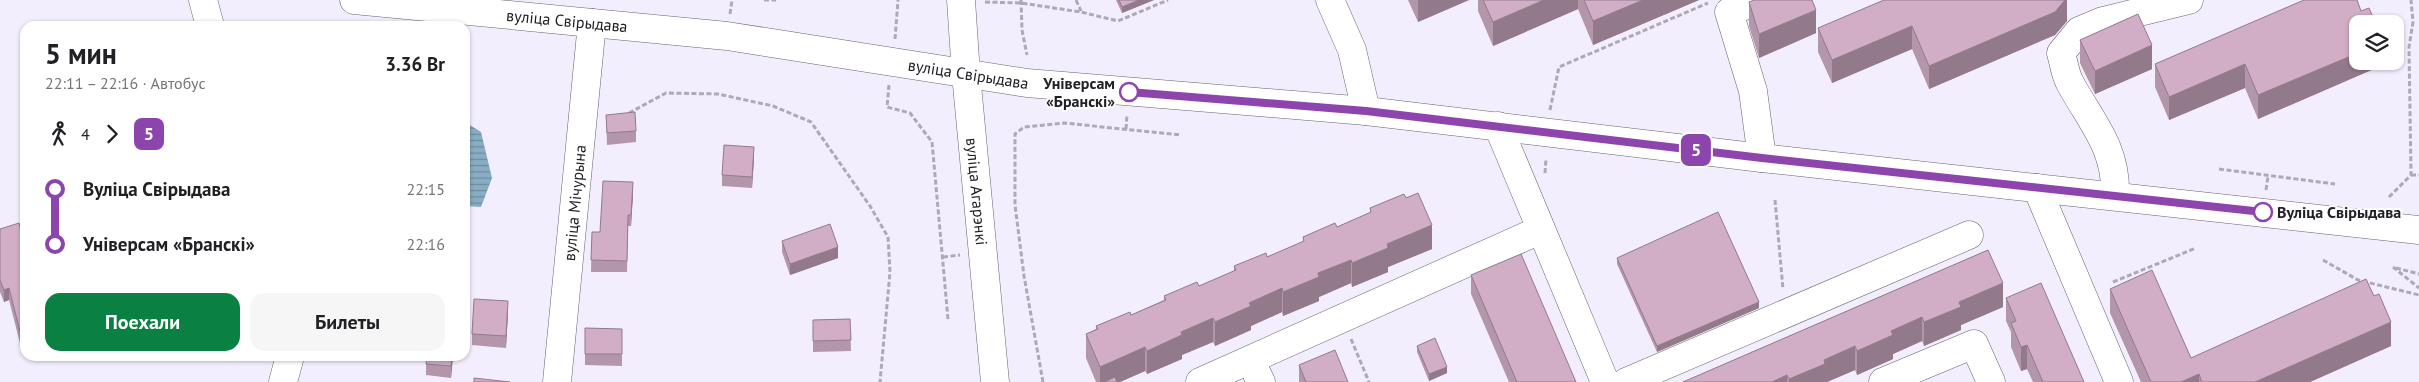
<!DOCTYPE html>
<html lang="ru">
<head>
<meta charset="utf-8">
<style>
  :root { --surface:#fff; --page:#f6f6f6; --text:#202124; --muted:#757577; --accent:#0b8043 }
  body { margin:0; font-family:"PT Sans",sans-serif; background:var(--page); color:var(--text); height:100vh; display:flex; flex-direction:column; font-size:19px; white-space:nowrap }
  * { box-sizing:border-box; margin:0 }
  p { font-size:16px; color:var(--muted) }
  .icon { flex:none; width:28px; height:28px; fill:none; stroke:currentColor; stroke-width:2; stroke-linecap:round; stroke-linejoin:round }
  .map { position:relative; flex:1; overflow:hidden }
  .sheet { position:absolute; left:20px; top:21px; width:450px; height:340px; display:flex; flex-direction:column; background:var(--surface); border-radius:15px; box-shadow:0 1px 4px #0004 }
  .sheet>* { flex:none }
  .badge { padding:0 10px; border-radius:8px; font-size:18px; line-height:32px }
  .buttons { position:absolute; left:2349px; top:15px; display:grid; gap:10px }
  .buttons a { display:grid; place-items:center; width:55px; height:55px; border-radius:10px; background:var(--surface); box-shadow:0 1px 4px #0004; font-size:25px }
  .map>.badge { position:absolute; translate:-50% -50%; box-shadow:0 0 0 2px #fff }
  .legs { display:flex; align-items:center; gap:8px; height:55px; padding:0 25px; font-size:16px }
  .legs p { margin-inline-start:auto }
  .overview { display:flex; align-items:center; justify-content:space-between; height:85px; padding:0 25px }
  h1 { font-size:28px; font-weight:700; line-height:38px }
  .cta { display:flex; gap:10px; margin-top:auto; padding:10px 25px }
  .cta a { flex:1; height:58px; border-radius:15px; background:var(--accent); color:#fff; font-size:20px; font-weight:700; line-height:58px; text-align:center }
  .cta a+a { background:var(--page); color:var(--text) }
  ul { padding:0 25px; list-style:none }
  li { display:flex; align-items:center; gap:18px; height:55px; font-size:19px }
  li i { display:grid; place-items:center; width:8px; height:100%; margin:0 6px; background:currentColor }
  li i::after { content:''; width:12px; height:12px; margin:-6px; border:4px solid; border-radius:50%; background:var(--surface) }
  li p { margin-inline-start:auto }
  li:first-child i { background:linear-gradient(#0000 50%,currentColor 0) }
  li:last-child i { background:linear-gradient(currentColor 50%,#0000 0) }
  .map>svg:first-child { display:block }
  .water { fill:url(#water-rules) }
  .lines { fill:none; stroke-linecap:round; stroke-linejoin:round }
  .minor-casing { stroke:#686272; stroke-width:29 }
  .major-casing { stroke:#686272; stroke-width:29 }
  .path { stroke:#ada9b5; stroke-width:3; stroke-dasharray:5 2.5; stroke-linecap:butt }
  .minor { stroke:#fff; stroke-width:28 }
  .major { stroke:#fff; stroke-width:28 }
  .wall { fill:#b496aa }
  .shaded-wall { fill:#927a8b }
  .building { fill:#d1aec6; stroke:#927a8b }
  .line-1-casing { stroke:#fff; stroke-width:11 }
  .line-1 { stroke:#8e44ad; stroke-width:8 }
  .stop-1-dot { fill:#fff; stroke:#8e44ad; stroke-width:2.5 }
  .labels { text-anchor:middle; stroke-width:4; stroke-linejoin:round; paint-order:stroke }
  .street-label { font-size:16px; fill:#222026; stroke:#fefefe }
  .stop-label { font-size:16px; font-weight:bold; fill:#222026; stroke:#fefefe; text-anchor:end }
</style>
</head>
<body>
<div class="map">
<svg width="2419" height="382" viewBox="0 0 2419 382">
  <defs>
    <pattern id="water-rules" width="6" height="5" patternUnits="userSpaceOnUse" patternTransform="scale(1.25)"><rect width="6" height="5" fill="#88adc4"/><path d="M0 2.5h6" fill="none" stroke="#6f8c9f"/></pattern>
  </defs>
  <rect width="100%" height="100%" fill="#f3eefd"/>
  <path class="water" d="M465,122l16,10 11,46 -11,29 -16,-1z"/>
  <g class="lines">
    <g class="minor-casing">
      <g id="minor">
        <path d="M203,0l7,26"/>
        <path d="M961,0l5,74"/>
        <path d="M1330,0l22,50 14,61"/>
        <path d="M1759,0l-30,12 24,79 9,67"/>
        <path d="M1498,126l107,256"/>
        <path d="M2037,188l82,194"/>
        <path d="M2115,195c2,-47 -24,-73 -45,-112 -5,-9 -6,-20 -9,-30l18,-22 24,-10 86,-21"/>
        <path d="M1250,360l11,22"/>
        <path d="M283,382l7,-26"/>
        <path id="s1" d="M557,382l35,-359"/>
        <path d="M1200,382l340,-152"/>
        <path d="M1626,382l343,-147"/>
        <path d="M1883,382l91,-38 17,38"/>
      </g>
    </g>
    <g class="major-casing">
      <g id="major">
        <path id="s2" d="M354,0l373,36 300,47 339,28 396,47 657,72"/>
        <path id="s3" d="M966,74l29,308"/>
      </g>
    </g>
    <path class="path" d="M764,0h12
      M1021,0l1,30 5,25
      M1076,0l5,11
      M985,2l36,1 60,9 37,9 50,-21
      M730,14l2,-14
      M895,39l3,-39
      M889,85l-2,22 23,6 22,29 16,177
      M1550,110l9,-43 149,-64
      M629,113l37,-20 52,1 55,12 38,16 59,84 18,31 2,35 -10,110
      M1126,129l1,-14
      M2219,169l116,15
      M1545,173l1,-14
      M2411,175h8
      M2266,190l2,-14
      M2389,197l22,-22 -2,-128 4,-25 -2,-22
      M1775,200l8,89
      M943,257l17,-2
      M2323,260l35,20 61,15
      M2393,267l26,21
      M2396,268l23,6
      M2113,282l83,-34
      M1351,339l18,43
      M1043,382l-19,-106 -9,-71v-71l9,-7 40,-4 117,12"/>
    <use href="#minor" class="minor"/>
    <use href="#major" class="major"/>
  </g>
  <path class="wall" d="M1116,0h38l-32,13z
    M1408,0h61l-51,22z
    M1478,0h221l-106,45 -15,-36 -85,37 -15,-35z
    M2067,0v21l-12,14 -126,54 -17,-40 -80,34 -14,-31v-24z
    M1749,2l67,31 -57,25 -10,-32z
    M2080,40l72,29 -57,25 -15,-31z
    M2383,61v4l-125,54 -13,-31 -76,32 -14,-33v-23z
    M606,115l30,16v11l-29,3z
    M754,158l-2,30 -30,-2v-11z
    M633,194l-2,32h-3l-1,46h-36l1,-40h8z
    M1370,208l62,41 -44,18v5l-36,15 -1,-4 -32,14v4l-36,15 -1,-4 -31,14v4l-36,16 -2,-4 -31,13v4l-35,15 -2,-3 -25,11h-24l-10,-24v-24l10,-5v-3l35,-11 33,-15v-4l35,-10 35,-15v-5l33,-9 36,-15v-5l34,-10 33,-14z
    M0,229l25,14 -3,108 -13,-51 -5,2 -4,-10z
    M782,241l56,17 -48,17 -8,-23z
    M1988,250l15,57 -42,18v5l-37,16 -2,-5 -29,13v5l-36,16 -2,-5 -28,12h-144z
    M1617,258l142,50 -102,44 -40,-88z
    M1471,275l105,107h-67l-38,-88z
    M2110,289l81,69 200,-12 -81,36h-169l-31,-69z
    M2006,298l78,84h-51l-6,-13 -6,2 -10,-24v-15l-5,-11z
    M508,312l-2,36 -34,-3v-11z
    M850,319l1,32 -38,1v-32z
    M585,328l37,1v37l-37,-1z
    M1417,346l30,27 -18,8 -12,-29z
    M453,356l-2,22 -25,-3v-11z
    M1299,365l49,17h-49z"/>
  <path class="shaded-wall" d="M1139,0h15l-32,13v-6z
    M1418,0h51l-51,22z
    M1544,0h34v9l-85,37v-24z
    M1643,0h56l-106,45v-24z
    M2065,0h2v21l-12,14 -126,54v-23z
    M1816,10v23l-57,25v-24z
    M1912,26v23l-80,34v-23z
    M2152,45v24l-57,25v-23z
    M2358,53v8h25v4l-125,54v-24z
    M2245,64v24l-76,32v-23z
    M754,147v11l-2,30v-11z
    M633,182v12l-2,32v-11z
    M1432,225v24l-44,18v5l-36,15v-24l35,-19z
    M838,247v11l-48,17v-11z
    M1351,260v23l-32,14v4l-36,15v-24l35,-19z
    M2003,283v24l-42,18v5l-37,16v-24l35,-20z
    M9,288v12l-5,2v-12z
    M1282,288v24l-31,14v4l-36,16v-24l34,-19z
    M508,301v11l-2,36v-12z
    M1759,302v6l-102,44v-6z
    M1922,317v24l-29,13v5l-36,16v-24l34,-20z
    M1213,318v24l-31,13v4l-35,15v-23l34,-19z
    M2391,322v24l-81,36h-55z
    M22,339h3v11l-3,1z
    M2027,345v24l-6,2v-24z
    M1855,346v24l-28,12h-38v-3l35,-19z
    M1145,347v24l-25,11h-20v-15z
    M452,356h1l-2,22v-12z
    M1447,367v6l-18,8v-7z
    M2199,374v8h-18z
    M1787,375v7h-15z"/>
  <path class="building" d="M1119,0h20l-17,7z
    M1483,0h61l-51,22z
    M1584,0h59l-50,21z
    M1754,0h58l4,10 -57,24 -10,-32z
    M1884,0h181l-10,12 -126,54 -17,-40 -80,34 -14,-32z
    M2304,0h53l4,11 8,-3 7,16h-18v29l-100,42 -13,-31 -76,33 -14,-33z
    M2138,14l14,31 -57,26 -15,-31z
    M635,112l1,19 -29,2 -1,-18z
    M724,145l30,2 -2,30 -30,-2z
    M603,181l30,1 -2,33h-3l-1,46 -36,-1 1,-28h8z
    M1418,193l14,32 -45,19 1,4 -36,15 -1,-3 -33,13 1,4 -36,15 -1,-4 -33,15 2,3 -36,16 -2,-4 -32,14 1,3 -35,16 -2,-4 -45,20 -14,-33 12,-5 -2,-3 34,-14 1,3 35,-15 -2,-4 33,-14 2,4 37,-16 -2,-4 32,-13 1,4 37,-16 -1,-4 32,-14 2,4 34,-15 -1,-4 34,-14 2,4z
    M1718,212l41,90 -102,44 -40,-88z
    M19,223l6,20v96h-3l-13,-51 -5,2 -4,-10v-51z
    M830,224l8,23 -48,17 -8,-23z
    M1988,250l15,33 -44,19 2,5 -37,15 -2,-5 -31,14 2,4 -36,16 -2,-5 -31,14 1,4 -36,15 -2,-4 -15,7h-89z
    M1521,254l55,128h-59l-46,-107z
    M2152,270l39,88 175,-79 8,17 5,-2 12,28 -136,60h-53l-3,-8 -18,8h-30l-41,-93z
    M2041,283l43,99h-41l-16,-37 -6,2 -10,-24 5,-2 -10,-23z
    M474,299l34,2 -2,35 -34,-2z
    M850,319l1,21 -38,1v-21z
    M585,328l37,1v25h-37z
    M1435,338l12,29 -18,7 -12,-28z
    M1335,350l13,32h-42l-7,-17z
    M427,356h25l-1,10 -25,-2z
    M1115,377l2,5h-13z
    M474,378l36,4h-36z"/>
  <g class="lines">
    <g class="line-1-casing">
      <path id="line-1" d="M1129,92l237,19 396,47 501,54"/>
    </g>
    <use href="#line-1" class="line-1"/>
  </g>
  <g class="stop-1-dot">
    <circle cx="1129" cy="92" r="9"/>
    <circle cx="2263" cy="212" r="9"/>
  </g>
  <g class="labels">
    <g class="street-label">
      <text dy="6" stroke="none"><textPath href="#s2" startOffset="214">вуліца Свірыдава</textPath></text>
      <text dy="6" stroke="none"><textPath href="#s2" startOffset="619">вуліца Свірыдава</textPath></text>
      <text dy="6" stroke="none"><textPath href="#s3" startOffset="118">вуліца Агарэнкі</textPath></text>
      <text dy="6" stroke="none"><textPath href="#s1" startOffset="180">вуліца Мічурына</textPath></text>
    </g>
    <g class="stop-label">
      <text x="1115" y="89">Універсам<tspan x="1115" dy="18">«Бранскі»</tspan></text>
      <text x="2277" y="218" text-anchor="start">Вуліца Свірыдава</text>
    </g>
  </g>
</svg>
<div class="buttons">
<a><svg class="icon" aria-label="layers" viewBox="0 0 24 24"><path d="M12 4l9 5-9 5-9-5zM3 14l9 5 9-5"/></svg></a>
</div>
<b class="badge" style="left:1696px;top:150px;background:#8e44ad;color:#fff">5</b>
<section class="sheet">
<div class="overview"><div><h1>5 мин</h1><p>22:11 – 22:16 · Автобус</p></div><b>3.36 Br</b></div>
<div class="legs"><svg class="icon" aria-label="walk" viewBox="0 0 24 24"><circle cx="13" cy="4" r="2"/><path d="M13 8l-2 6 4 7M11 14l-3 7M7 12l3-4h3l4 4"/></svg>4<svg class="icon" aria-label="forward" viewBox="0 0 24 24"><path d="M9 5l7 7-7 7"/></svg><b class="badge" style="background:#8e44ad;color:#fff">5</b></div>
<ul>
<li><i style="color:#8e44ad"></i><b>Вуліца Свірыдава</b><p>22:15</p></li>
<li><i style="color:#8e44ad"></i><b>Універсам «Бранскі»</b><p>22:16</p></li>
</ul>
<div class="cta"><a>Поехали</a><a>Билеты</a></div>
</section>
</div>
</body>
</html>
